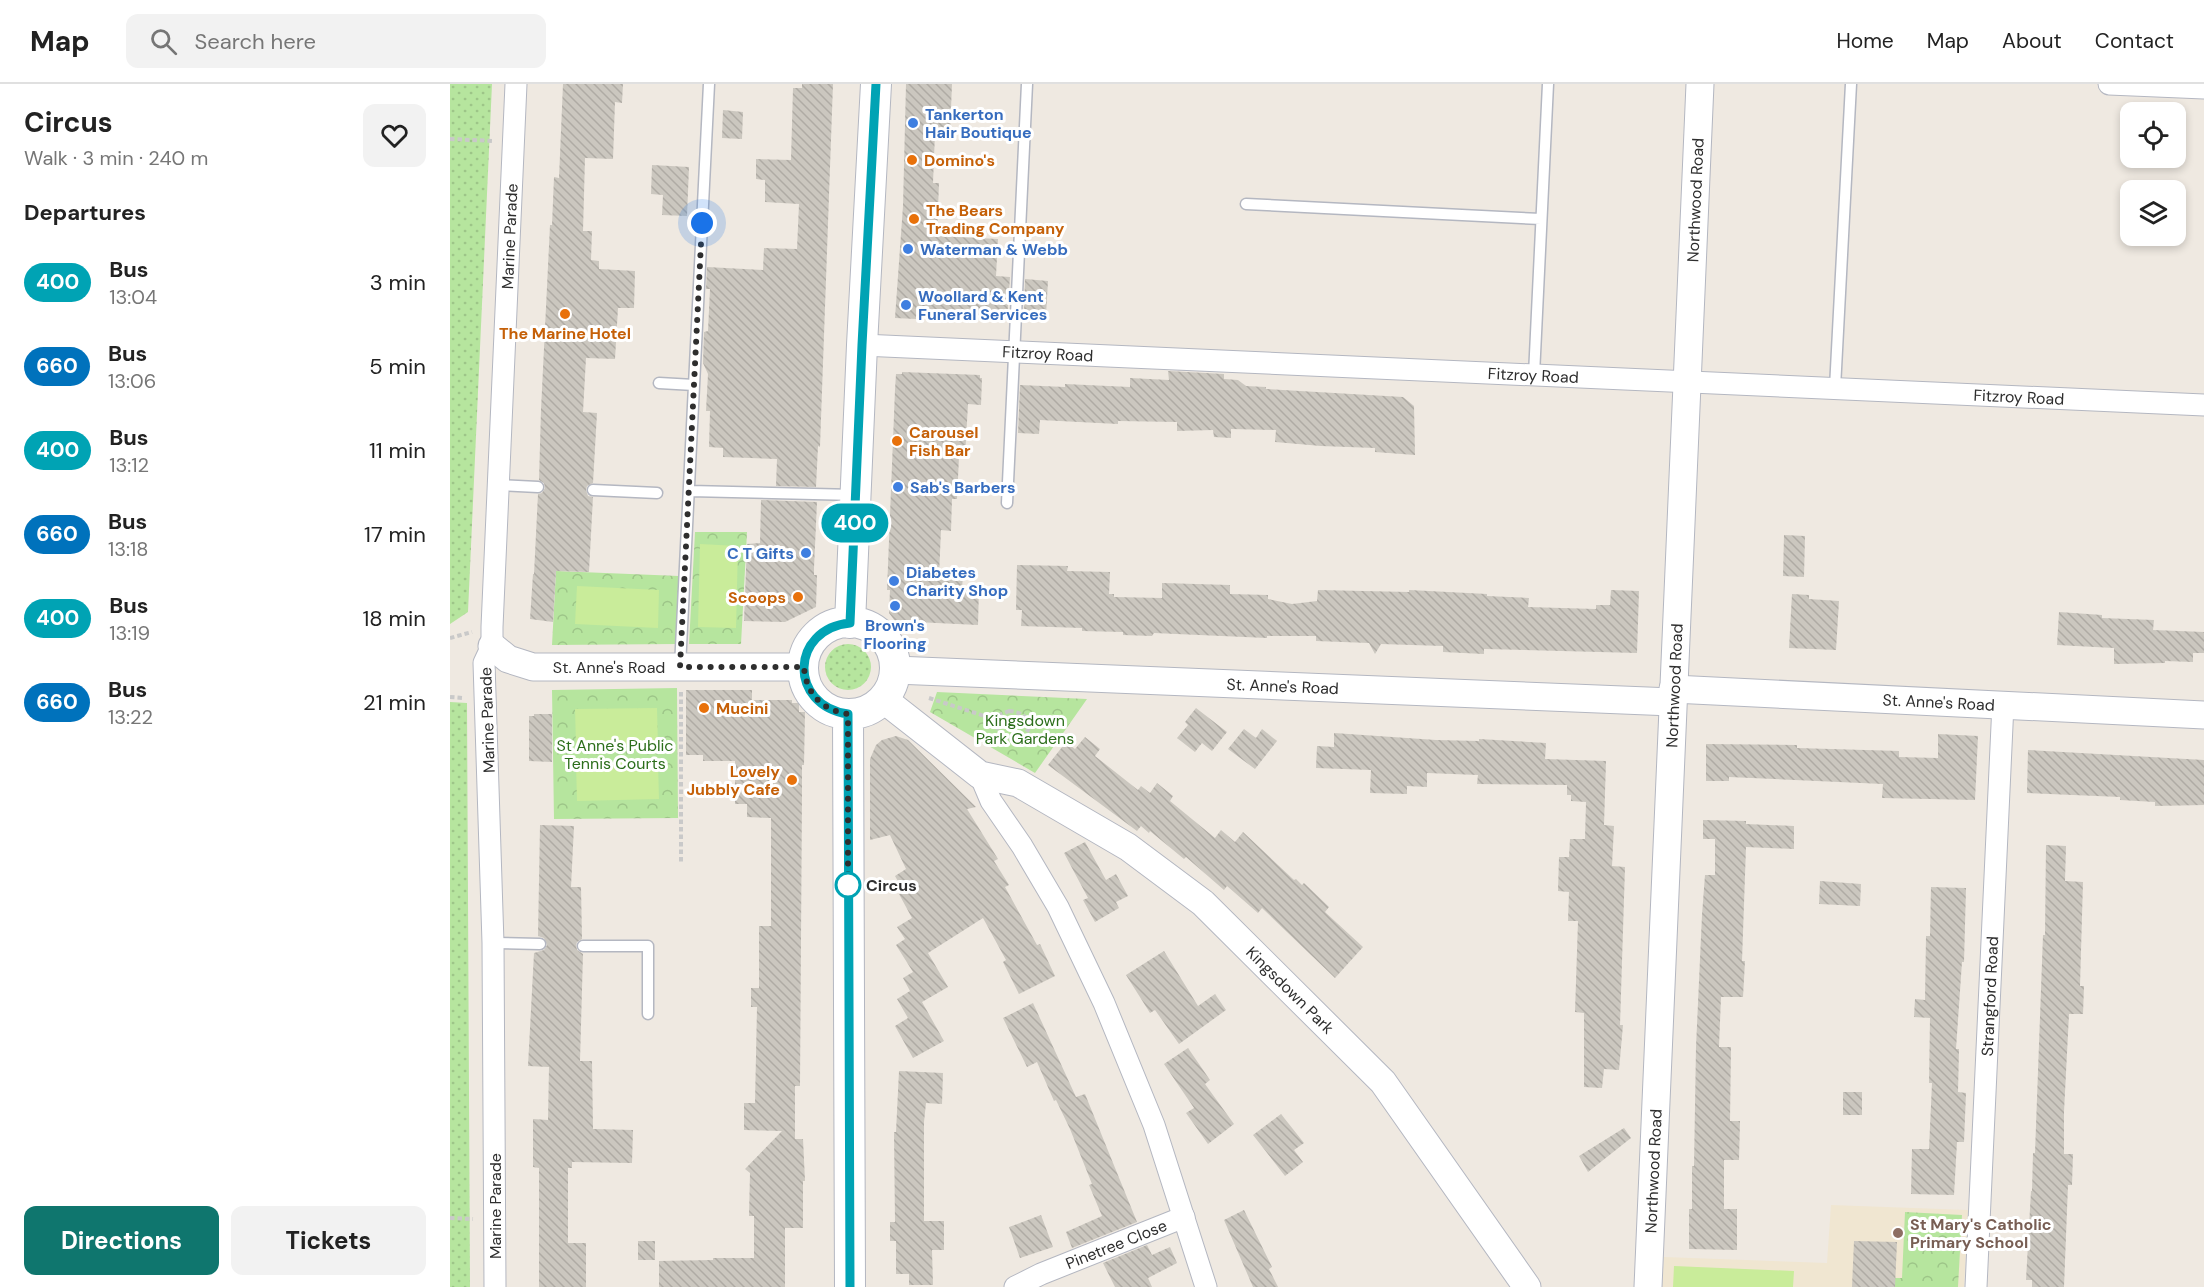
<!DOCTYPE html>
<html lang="en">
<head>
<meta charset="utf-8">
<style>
  :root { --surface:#fff; --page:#f2f2f2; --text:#222; --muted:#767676; --line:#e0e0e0; --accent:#0f766e }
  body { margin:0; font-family:"DM Sans",sans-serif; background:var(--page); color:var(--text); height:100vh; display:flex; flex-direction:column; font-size:22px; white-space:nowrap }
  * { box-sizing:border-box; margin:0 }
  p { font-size:20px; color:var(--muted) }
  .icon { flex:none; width:33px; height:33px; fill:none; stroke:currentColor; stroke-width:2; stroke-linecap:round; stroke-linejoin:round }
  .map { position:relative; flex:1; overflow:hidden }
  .side { display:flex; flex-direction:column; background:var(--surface); width:450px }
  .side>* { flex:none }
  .badge { padding:0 12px; border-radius:20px; font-size:21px; line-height:39px }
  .fabs { position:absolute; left:1670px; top:18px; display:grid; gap:12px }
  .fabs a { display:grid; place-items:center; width:66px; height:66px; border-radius:12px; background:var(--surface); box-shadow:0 3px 9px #0003; font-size:30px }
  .you { position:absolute; width:30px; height:30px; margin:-15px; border:4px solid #fff; border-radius:50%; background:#1a73e8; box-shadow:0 0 0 9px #1a73e833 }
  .map>.badge { position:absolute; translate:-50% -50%; box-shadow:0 0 0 3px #fff }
  h2 { padding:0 24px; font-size:22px; line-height:54px }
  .round { display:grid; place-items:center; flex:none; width:63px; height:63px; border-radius:12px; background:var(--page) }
  .summary { display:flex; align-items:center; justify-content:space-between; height:102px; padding:0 24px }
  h1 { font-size:28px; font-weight:700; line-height:45px }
  .action { display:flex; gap:12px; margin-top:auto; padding:12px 24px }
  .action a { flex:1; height:69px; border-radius:12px; background:var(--accent); color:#fff; font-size:24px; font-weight:700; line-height:69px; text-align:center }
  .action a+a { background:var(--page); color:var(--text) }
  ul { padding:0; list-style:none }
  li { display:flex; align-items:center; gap:18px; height:84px; padding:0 24px }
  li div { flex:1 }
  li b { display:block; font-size:22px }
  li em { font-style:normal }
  li .badge { min-width:66px; font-weight:700; text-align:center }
  header { display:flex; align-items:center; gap:36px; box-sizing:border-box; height:84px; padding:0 30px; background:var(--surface); border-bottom:2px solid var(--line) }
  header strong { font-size:28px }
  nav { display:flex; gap:33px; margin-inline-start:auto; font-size:21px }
  .search { width:420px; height:54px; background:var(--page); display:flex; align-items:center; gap:15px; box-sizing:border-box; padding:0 21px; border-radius:12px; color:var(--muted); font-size:22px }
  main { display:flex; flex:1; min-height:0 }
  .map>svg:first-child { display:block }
  .education { fill:#f0e6d1 }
  .grass { fill:url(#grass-dots) }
  .park { fill:url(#park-crowns) }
  .pitch { fill:#c9ec9a }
  .building { fill:url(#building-back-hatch) }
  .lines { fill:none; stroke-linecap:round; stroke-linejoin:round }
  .service-casing { stroke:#b4b7c1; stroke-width:13 }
  .minor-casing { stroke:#b4b7c1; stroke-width:23 }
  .tertiary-casing { stroke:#b4b7c1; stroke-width:29 }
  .secondary-casing { stroke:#b4b7c1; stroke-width:32 }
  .path { stroke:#c9c9c9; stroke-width:4; stroke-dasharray:4.5 3; stroke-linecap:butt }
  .service { stroke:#fff; stroke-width:10 }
  .minor { stroke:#fff; stroke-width:21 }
  .tertiary { stroke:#fff; stroke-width:27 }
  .secondary { stroke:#fff; stroke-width:30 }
  .line-casing { stroke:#fff; stroke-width:14 }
  .line { stroke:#00a3b4; stroke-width:9 }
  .walk { stroke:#2e2e2e; stroke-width:6; stroke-dasharray:0 10.8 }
  .shop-dot { fill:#3f7fe0; stroke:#fff; stroke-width:2 }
  .food-dot { fill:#e8710a; stroke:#fff; stroke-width:2 }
  .stop-dot { fill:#fff; stroke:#00a3b4; stroke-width:3 }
  .education-dot { fill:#8d6e63; stroke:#fff; stroke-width:2 }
  .labels { text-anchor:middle; stroke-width:6; stroke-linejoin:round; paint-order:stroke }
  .shop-label { font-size:16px; font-weight:bold; fill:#366cbe; stroke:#fff; text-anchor:start }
  .food-label { font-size:16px; font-weight:bold; fill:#c56008; stroke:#fff; text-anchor:start }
  .street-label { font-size:16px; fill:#2e2e2e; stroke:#fff }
  .park-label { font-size:16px; fill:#2c6e1b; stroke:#fff }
  .stop-label { font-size:16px; font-weight:bold; fill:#2e2e2e; stroke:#fff; text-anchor:start }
  .education-label { font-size:16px; font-weight:bold; fill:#785e54; stroke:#fff; text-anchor:start }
</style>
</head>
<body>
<header>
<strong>Map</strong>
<div class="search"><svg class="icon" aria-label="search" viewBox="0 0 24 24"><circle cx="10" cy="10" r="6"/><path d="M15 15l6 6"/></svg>Search here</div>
<nav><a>Home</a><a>Map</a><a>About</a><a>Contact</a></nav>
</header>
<main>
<section class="side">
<div class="summary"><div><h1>Circus</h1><p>Walk · 3 min · 240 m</p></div><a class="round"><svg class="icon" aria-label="heart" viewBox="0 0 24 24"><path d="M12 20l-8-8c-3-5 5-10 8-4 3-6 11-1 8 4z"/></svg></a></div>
<h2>Departures</h2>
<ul>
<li><span class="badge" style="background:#00a3b4;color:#fff">400</span><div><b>Bus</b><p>13:04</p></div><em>3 min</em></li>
<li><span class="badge" style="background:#0072bc;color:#fff">660</span><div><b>Bus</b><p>13:06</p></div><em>5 min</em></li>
<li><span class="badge" style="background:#00a3b4;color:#fff">400</span><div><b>Bus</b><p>13:12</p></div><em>11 min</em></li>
<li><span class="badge" style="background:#0072bc;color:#fff">660</span><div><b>Bus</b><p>13:18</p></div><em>17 min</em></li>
<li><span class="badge" style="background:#00a3b4;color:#fff">400</span><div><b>Bus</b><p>13:19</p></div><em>18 min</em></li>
<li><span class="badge" style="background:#0072bc;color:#fff">660</span><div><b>Bus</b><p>13:22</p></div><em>21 min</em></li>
</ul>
<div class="action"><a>Directions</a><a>Tickets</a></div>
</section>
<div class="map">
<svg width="1754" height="1203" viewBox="0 0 1754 1203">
  <defs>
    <pattern id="grass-dots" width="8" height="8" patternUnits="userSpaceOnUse" patternTransform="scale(1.5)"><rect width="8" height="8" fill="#b6e59e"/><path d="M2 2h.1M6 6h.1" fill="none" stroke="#9dc588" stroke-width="1.8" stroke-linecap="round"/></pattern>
    <pattern id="park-crowns" width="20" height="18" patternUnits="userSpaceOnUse" patternTransform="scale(1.5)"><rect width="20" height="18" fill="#b6e59e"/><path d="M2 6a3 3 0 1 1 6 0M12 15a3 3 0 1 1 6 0" fill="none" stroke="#9dc588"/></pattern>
    <pattern id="building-back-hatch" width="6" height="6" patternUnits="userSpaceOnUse" patternTransform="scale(1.5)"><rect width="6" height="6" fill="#cbc7bf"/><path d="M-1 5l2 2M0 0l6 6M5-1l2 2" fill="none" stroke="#afaba4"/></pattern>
  </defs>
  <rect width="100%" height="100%" fill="#efe9e1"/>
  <path class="education" d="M1381,1121l137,5 -4,77h-302l2,-30 163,6z"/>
  <path class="grass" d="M0,0h42l-24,528 -18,12z
    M375 583a23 23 0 1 1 46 0a23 23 0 1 1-46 0Z
    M0,618l17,1 3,584h-20z"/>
  <path class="park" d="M245,448h52l-6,112h-52z
    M106,487l123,5 -3,68 -124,1z
    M227,604l1,130 -124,1 -2,-129z
    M487,608l150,7 -52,74 -105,-61z
    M1455,1128l57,3 -4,72h-64v-9h8z"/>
  <path class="pitch" d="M250,460l38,2 -2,82 -38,-1z
    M127,502l82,4 -1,38 -83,-4z
    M207,624l1,37 -82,1 -1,-37z
    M208,678l1,37 -82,2 -1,-38z
    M1224,1182l120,5 -1,16h-120z"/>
  <path class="building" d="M113,0h60l-1,19 -7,-1 -2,57 -28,-1 -2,73h9l-1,29 8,1v8l36,2 -1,37h-16l-3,51 -29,-1 -3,54 14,1 -4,70 -6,3 -1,4 2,6 5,1 -4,75 -33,-1 -3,51 -23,-3 3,-45h1l4,-80 4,-1 3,-5 -1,-5 -5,-3 2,-70 9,-185h2l2,-48 5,1z
    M352,0h31l-13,363 -2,-1 -2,41 -40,-1 1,-27 -54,-2v-9l-14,-1 1,-36h-4l2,-37 -5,-11 1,-31 4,-1 2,-42h-4l1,-22 56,3 1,-22 33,1 2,-45 -34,-2v-22l-9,-1v-20l35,1 2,-72h9z
    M456,0h46l-2,50 -15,-1 -2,50h6l-2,53 61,3 -2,37 14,1 -3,43 -91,-4v3l-21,-1 8,-112z
    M273,26l20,2 -1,27 -20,-1z
    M202,81l37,2 -2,49 -25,-1 1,-20 -12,-1z
    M575,195l23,2 -2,34 -22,-2z
    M718,287l56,3v5l14,1 8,6 20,1v2l137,8 11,9 1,49 -40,-3v-4l-54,-2 -46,-4 1,-12 -45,-1v9l-17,-1 -1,-7 -36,1v-9l-59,-1v3l-78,-4 -1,14 -21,-1 2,-48 45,2v-3l65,3v-9l39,2z
    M452,288l78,3v3h2l-1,27 -13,-1 -3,53h-6l-2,42h-5l-1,32 -10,-1 -2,46 24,1 -1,10 17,1 -1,37 -83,-4 -6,-8 1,-23h-3l8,-200 1,-16h6z
    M311,416l56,2 -3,66v7h3l-1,32 -31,15 -41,-1 3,-77 13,-1z
    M1334,451l21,1 -1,41 -21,-1z
    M567,481l51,1 -1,5 43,1 -1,22h5v3l48,1v-15l68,2v9l38,1v4l24,5 25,-3 1,-11 91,2v-2l78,4v2l42,2 -1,9 68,2v-4h14l1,-15 28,1 -2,62 -153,-4v5l-41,-2v-6l-62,-2 -6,10 -6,-11 -53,-2v-5h-49v2l-113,-5 -2,3 -29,-1v-3l-41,-1v-3l-61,-2 1,-16h-6z
    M1342,510l17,1v4l30,2 -3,49 -47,-2z
    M1609,528l43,3v3l52,2 -1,10 51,2v21h-11v9l-28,-1v2l-51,1v-16l-57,-3z
    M236,606h66v10h40v3h7v9h6l-1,53h-2v29l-2,292h-5v53h8l2,42h-2v47h-18v59h-126v-26l54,-1v-2h41v-42h-5l1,-43 -5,-4 37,-38 -38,-1v-27h11l2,-96h-6v-19h8v-62h12v-108l-24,-1v-13h-12v-43h-32v-6h-17z
    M746,624l31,24 -15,19 -10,-8 -7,9 -18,-14 11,-13 -3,-3z
    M84,630h18v48l-23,-1v-45h5z
    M794,645l12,9 6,-9 15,12 -22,28 -27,-20z
    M884,649l102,7 43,1v-2l67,4 -1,16 61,2 -2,64 10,1 -2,40 13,1 -5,158h3l-4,45 -15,-1 -2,19 -18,-1v-74l-9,-1 3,-91h-10l1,-29 -11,-1 1,-34h10l1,-18h15l1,-37 -15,-1v-6h-4v-10l-90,-1 1,-9 -51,-2v14l-20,-1v8l-37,-1 1,-23 -55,-2 1,-22 17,1z
    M1488,650l40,2 -3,64 -93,-2 1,-14 -154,-7v4h-23v-37l91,1v3l102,3v6l39,1z
    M446,652l12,4 68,67 -9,2 31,50 -4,2 15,24 -4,2 32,58 3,-1 15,32 -36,18 -16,-32 3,-2 -23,-42 -55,35 20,34 -26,15 22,39 -31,17 -18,-32 13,-8 -11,-19 13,-8 -7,-13 10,-6 -17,-27 9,-6 -8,-12 15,-9 -13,-24 5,-2 -9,-16 11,-7 -16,-34 -20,5v-81l6,-14 6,-5z
    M635,653l15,12 -5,7 43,34 3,-4 9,7 7,-10 16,13 -3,5 45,37 6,-8 14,12 8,-10 51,48 2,-1 6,6 2,-2 25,24 -4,5 38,35 -28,31 -73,-70 -4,5 -31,-27 -3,4 -38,-33 -2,2 -34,-28 -1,2 -8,-7 -4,5 -89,-66 18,-23 9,7z
    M1578,666l176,10v45l-49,1v-4l-35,-2v-3l-93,-4z
    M1253,736l43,1v3l48,2v23l-48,-2 -4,114h3l-2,36h-22l-2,50h12l-1,74h10l-1,39h-15v49h13v41l-48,-1v-40h3v-43h2l2,-119 6,-132 3,-40h10v-36h-12z
    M90,741l34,1 -3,61h10l1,52 -5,3 -1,3 1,5 6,4 -3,107h12l1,68 40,1 -1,33 -60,-1v6h-4v75h18v44h-47v-119l-6,-1v-48l15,1 1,-53 -21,-1 6,-113 10,-3 3,-5 -3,-7 -6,-2z
    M635,758l21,38 10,-6 12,22 -12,6 3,6 -24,14 -12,-22 5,-2 -24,-45z
    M1596,761l20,1 -1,35 18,1 -3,104h4l-1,28h-14l-5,98v42h9l-1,31h-4l-4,102h-32v-7h-6l5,-89h1l1,-38h2l8,-218h2z
    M1370,797l41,3 -1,22 -41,-2z
    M1481,803l35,1 -2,74h-2l-6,87h3l-1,43 8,1 -2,49h-7l-3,53 -43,-1 1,-45h17l3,-66h-3l1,-65 -16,-1 1,-18 10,1 1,-64h4z
    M714,867l34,55 17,-12 11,16 -47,34 -24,-34 -5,3 -24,-38z
    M583,919l43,94 9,-3 52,128 -65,26 -6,-16 36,-16 -13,-31 3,-1 -22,-55 -14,-29 -2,1 -17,-39 -10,5 -24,-49z
    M738,964l22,32 -5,4 29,40 -26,20 -22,-31 8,-5 -30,-44z
    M449,987l44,2 -1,31 -16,-1 -2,19v99h20v29h-12l1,35h-24v-11h-13v-33h-6v-19h5l-1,-90h2z
    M1393,1008h19v23h-19z
    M831,1030l23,29 -10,7 9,12 -18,14 -32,-41z
    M1174,1044l7,10 -43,34 -9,-16z
    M794,1126l28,57 -3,2 9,18h-25l-29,-67z
    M591,1131l12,32 -33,11 -11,-31z
    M188,1157h17v19h-17z
    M1404,1157l43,1 -2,45h-43z
    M697,1161l5,10 18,-8 7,16 -29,15 4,9h-37l-12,-24z"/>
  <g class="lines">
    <g class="service-casing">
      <path id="service" d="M796,120l295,15
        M1084,291l14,-291
        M209,299l35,2
        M1385,304l16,-304
        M48,401l40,2
        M143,406l64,3
        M240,407l165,4
        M557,419l20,-419
        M230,583l29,-583
        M43,859l47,1
        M133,862h65v68"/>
    </g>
    <g class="minor-casing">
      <g id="minor">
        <path d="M1659,0l95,4"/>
        <path id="s1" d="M412,261l1342,60"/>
        <path d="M530,691l11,26 31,45 36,61 46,96 50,122 52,162"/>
        <path id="s2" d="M45,1203l-2,-344 -9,-280 8,-17v-19l24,-543"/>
        <path id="s3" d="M565,1203l26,-13 143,-57"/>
        <path id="s4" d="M1526,1203l27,-583"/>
      </g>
    </g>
    <g class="tertiary-casing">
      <g id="tertiary">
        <path id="s5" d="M42,562l16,13 25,8h271"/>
        <path id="s6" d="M445,586l777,32"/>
        <path id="s7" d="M1223,605l531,26"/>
        <path id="s8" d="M433,615l97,76 38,8 110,64 75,56 180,179 144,205"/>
        <path id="s9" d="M1198,1203l52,-1203"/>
      </g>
    </g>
    <g class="secondary-casing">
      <path id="secondary" d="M353 584a46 46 0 1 1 92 0a46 46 0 1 1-92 0Z
        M400,539l12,-278 14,-261
        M398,630l2,573"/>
    </g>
    <path class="path" d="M0,55l44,2
      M0,554l22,-6
      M231,608v171
      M0,613l13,1
      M479,614l68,22
      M559,627c11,1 19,5 21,16l-6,9c-12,4 -21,1 -28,-10l3,-11z
      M0,1134l23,1"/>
    <use href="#service" class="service"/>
    <use href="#minor" class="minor"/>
    <use href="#tertiary" class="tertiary"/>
    <use href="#secondary" class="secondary"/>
  </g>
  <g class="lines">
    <g class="line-casing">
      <path id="line" d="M400,1203l-2,-573c-60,-9 -58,-85 2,-91l12,-278 14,-261"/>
    </g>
    <use href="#line" class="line"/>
    <path class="walk" d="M252,139l-22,444h124c2,27 18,43 44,47v171"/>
  </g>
  <g class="shop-dot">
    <circle cx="463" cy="39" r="6"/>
    <circle cx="458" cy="165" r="6"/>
    <circle cx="456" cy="221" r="6"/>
    <circle cx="448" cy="403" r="6"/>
    <circle cx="356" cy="469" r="6"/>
    <circle cx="444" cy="497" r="6"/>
    <circle cx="445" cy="522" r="6"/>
  </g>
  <g class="food-dot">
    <circle cx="462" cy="76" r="6"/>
    <circle cx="464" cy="135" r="6"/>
    <circle cx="115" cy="230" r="6"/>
    <circle cx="447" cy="357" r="6"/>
    <circle cx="348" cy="513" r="6"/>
    <circle cx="254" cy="624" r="6"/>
    <circle cx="342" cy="696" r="6"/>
  </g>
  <circle class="stop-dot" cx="398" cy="801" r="12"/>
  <circle class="education-dot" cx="1448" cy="1149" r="6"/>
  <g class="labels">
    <g class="shop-label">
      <text x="475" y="36">Tankerton<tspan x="475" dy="18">Hair Boutique</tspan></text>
      <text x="470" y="171">Waterman &amp; Webb</text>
      <text x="468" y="218">Woollard &amp; Kent<tspan x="468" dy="18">Funeral Services</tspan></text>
      <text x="460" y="409">Sab's Barbers</text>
      <text x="344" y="475" text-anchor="end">C T Gifts</text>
      <text x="456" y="494">Diabetes<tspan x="456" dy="18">Charity Shop</tspan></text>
      <text x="445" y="547" text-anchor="middle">Brown's<tspan x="445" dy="18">Flooring</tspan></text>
    </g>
    <g class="food-label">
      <text x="474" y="82">Domino's</text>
      <text x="476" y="132">The Bears<tspan x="476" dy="18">Trading Company</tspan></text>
      <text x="115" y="255" text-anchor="middle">The Marine Hotel</text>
      <text x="459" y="354">Carousel<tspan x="459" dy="18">Fish Bar</tspan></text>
      <text x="336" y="519" text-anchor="end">Scoops</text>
      <text x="266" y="630">Mucini</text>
      <text x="330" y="693" text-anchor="end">Lovely<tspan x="330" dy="18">Jubbly Cafe</tspan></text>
    </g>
    <g class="street-label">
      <text dy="6" stroke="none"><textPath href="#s9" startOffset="1088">Northwood Road</textPath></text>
      <text dy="6" stroke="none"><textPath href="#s2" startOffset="1053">Marine Parade</textPath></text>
      <text dy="6" stroke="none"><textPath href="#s1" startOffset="186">Fitzroy Road</textPath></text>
      <text dy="6" stroke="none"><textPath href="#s1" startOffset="672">Fitzroy Road</textPath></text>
      <text dy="6" stroke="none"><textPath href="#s1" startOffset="1158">Fitzroy Road</textPath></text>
      <text dy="6" stroke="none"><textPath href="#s5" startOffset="123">St. Anne's Road</textPath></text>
      <text dy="6" stroke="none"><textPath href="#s9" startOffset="602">Northwood Road</textPath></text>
      <text dy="6" stroke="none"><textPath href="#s6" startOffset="388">St. Anne's Road</textPath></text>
      <text dy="6" stroke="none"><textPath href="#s7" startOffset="266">St. Anne's Road</textPath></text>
      <text transform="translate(37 636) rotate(-92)" y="6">Marine Parade</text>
      <text dy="6" stroke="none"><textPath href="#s8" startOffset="506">Kingsdown Park</textPath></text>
      <text dy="6" stroke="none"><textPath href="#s4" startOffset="291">Strangford Road</textPath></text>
      <text dy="6" stroke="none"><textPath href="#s9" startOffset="116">Northwood Road</textPath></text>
      <text transform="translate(45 1122) rotate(-90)" y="6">Marine Parade</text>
      <text dy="6" stroke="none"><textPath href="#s3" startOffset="110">Pinetree Close</textPath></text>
    </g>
    <g class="park-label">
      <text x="575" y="642">Kingsdown<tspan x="575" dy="18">Park Gardens</tspan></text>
      <text x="165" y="667">St Anne's Public<tspan x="165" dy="18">Tennis Courts</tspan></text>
    </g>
    <g class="stop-label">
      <text x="416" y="807">Circus</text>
    </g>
    <g class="education-label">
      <text x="1460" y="1146">St Mary's Catholic<tspan x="1460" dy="18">Primary School</tspan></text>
    </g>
  </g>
</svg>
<div class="fabs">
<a><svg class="icon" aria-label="locate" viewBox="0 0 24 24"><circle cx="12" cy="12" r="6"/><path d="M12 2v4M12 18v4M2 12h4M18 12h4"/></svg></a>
<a><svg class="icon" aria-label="layers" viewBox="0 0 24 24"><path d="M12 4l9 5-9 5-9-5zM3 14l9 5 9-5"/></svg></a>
</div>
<div class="you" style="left:252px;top:139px"></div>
<b class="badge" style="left:405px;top:439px;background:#00a3b4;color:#fff">400</b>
</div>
</main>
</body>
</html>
